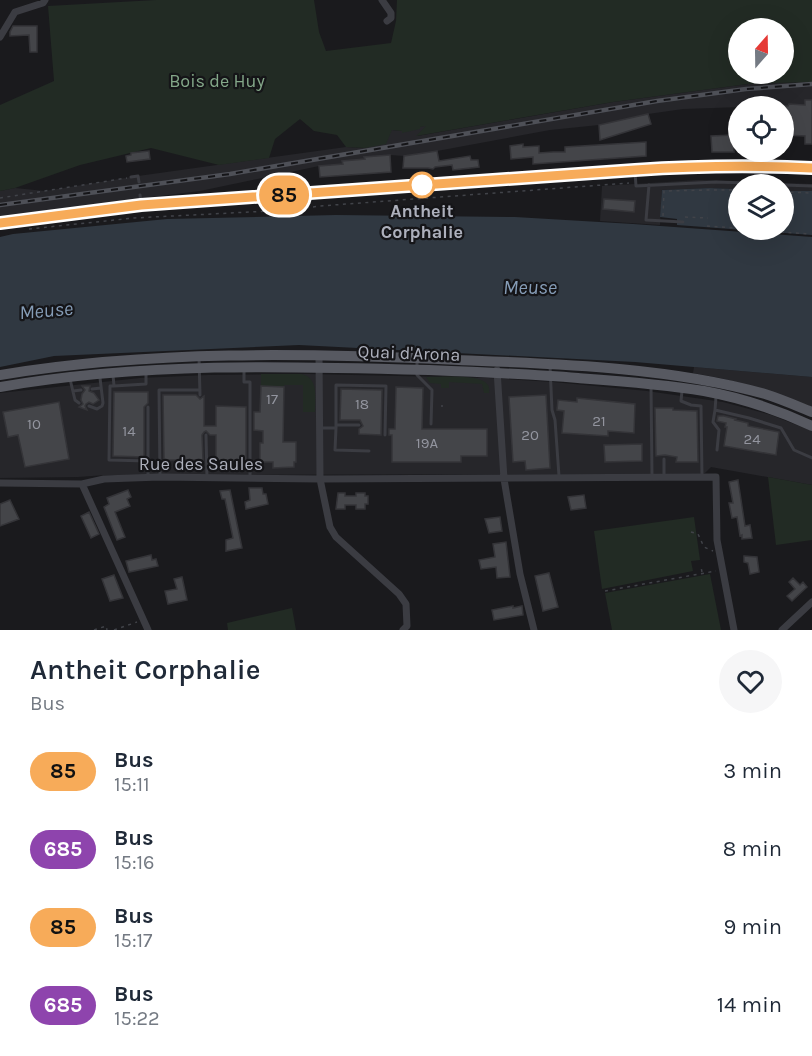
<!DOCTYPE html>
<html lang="en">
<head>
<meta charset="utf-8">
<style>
  :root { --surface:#fff; --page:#f6f6f7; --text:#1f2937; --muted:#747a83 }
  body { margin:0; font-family:Karla,sans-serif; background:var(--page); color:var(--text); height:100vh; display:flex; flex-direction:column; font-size:22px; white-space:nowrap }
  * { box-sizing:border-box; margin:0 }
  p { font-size:20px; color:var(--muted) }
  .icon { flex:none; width:33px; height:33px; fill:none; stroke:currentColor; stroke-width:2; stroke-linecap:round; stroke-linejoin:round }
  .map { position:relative; height:630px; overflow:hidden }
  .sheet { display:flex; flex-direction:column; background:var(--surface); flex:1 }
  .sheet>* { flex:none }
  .badge { padding:0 12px; border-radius:20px; font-size:21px; line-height:39px }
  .needle { width:39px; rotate:20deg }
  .controls { position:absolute; left:728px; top:18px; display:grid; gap:12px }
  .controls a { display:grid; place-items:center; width:66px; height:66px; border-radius:50%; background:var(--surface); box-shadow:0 6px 24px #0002; font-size:30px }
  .map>.badge { position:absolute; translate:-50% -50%; box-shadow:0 0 0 3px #fff }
  .round { display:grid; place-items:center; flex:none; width:63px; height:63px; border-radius:32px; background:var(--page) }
  .overview { display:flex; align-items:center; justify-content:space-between; height:102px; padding:0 30px }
  h1 { font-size:28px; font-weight:600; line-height:45px }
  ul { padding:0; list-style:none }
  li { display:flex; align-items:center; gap:18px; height:78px; padding:0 30px }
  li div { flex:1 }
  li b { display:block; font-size:22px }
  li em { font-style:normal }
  li .badge { min-width:66px; font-weight:700; text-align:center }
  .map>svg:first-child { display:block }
  .built { fill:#26262a }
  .green { fill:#222b24; fill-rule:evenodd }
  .water { fill:#303841 }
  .building { fill:#444549; stroke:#343438; stroke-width:1.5 }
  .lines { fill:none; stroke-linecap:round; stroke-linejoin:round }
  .path { stroke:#414349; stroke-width:1.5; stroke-dasharray:3 4.5; stroke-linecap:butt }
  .lane { stroke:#3b3c42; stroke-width:3 }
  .street { stroke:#3b3c42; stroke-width:7 }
  .secondary { stroke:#494b52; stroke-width:9 }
  .primary { stroke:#575961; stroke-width:10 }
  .rail-casing { stroke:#4e5057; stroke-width:4.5 }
  .rail { stroke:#151518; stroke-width:2; stroke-dasharray:7; stroke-linecap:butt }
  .line-casing { stroke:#fff; stroke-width:14 }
  .line { stroke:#f7ab59; stroke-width:9 }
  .stop-dot { fill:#fff; stroke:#f7ab59; stroke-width:3 }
  .labels { text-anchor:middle; stroke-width:4.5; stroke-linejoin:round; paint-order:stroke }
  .number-label { font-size:15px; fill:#93959f }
  .park-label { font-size:18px; fill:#84a789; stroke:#151518 }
  .stop-label { font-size:18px; font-weight:bold; fill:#adb0bc; stroke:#151518 }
  .street-label { font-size:18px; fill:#adb0bc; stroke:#151518 }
  .water-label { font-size:20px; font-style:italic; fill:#859cb6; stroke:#151518 }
</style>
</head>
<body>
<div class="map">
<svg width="812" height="630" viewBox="0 0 812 630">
  <rect width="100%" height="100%" fill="#1a1a1d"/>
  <path class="built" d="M812,82v18h-6l-1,5 -122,4 -35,5 -49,11 -49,5 -113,21 -33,5 -14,-1 -25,2v2l-22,2v3l-24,2 -119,25 -200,25v-25l15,-3 30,3 93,-15 208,-29 19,1 27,-18 10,1 26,-6 -11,11 196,-34 135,-18z
    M698,180l114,4v7h-29v-7h-45v5l-29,-1 -47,2 -2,35 -60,-4 2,-35z
    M694,367l118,10v31l-50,-19 -42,-11 -27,-5z
    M308,374l181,4 64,4 94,9 76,11 48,13 41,16v54l-101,-18 -6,6 -5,1 -594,1 -28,2 -78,1v-85l140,-15 68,-3z"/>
  <path class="green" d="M156,0h158l5,32 7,19 65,-8 5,-22 1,-21h415v82l-64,2 -135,18 -197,34 10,-10 -6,1v2l-18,4v-2l-10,-1 -6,14 -21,4 -19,-1 -9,-12 -23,-4 -14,-12 -25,20 -6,19 -50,7 -68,-17 -71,17 -65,23 -15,3v-86l54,-24 -6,-75zM738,28h45v46h-45z
    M261,374h40c18,3 14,24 14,38h-12v-27h-19v2l-23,-1z
    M426,377c13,0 54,-3 61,7 3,3 2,5 2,9h-5l-2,-9 -33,-2v6h-8v-4l-11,-1z
    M768,477l44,8v55l-36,5z
    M694,517l6,43 -9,1 2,10 -91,18 -8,-58z
    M710,574l11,56h-109l-7,-37z
    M292,608l4,22h-68l-1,-7z"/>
  <path class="water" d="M709,188l29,1v41h45v-39h29v44l-135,-10v-6l-17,-2 2,-27z
    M336,215l179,2 118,7 179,13v140l-177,-15 -336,-17 -245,11 -54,11v-130l13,-3 154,-15z"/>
  <path class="building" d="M13,26h24v26h-7l-1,-17 -19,1v-4z
    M805,100h7v44h-7v-8l-22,-1v-29h5l1,-2 16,1z
    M648,114l3,10 -51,16 -1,-15z
    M733,135l1,17h-22l-1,-16z
    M646,142v14l-113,8v-7l-22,2 -1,-13 13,-2v3l16,-1v7l14,-1h12v-5z
    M149,151l1,8 -23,3 -1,-6 5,-1v-2z
    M437,151l2,10 31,-5 1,4h7l1,7 -26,3 -1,-5 -17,2 -2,2 -5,-1h-25l1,-12z
    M390,155l1,17 -71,5 -1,-11 24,-2 -1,-3 23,-2 -1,-2z
    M604,199l31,2 -1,11 -31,-3z
    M82,386h8l-1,5 5,2 5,7 -6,4 -4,-2 -3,2 -1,2 2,4 -8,-3 4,-3 -2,-4 1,-6 3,-4z
    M261,386l23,1 -1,55h13v20h-2v5l-21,1v-6h-13v-19h3v-12l-9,-1v-18h6z
    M396,387l27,1 -1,41h65v27h-26v6h-69v-27h-3v-6h6z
    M341,389l41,1 -1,45 -22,-1v-5l4,-3 -3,-6h-20z
    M114,392h34v11l-4,4v50l-31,-1z
    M163,395h33l4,4 4,-3v30h12v-20l30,1v54l-30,-1v-25h-6l-4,-4 -2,1 -2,3 1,25h-39z
    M546,395l4,73 -24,2 -1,-9 -12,1 -4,-65z
    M577,398l58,6 -1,29 -26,-2v5l-46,-3 2,-22 -7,-1 1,-10 19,2z
    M59,402l10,57 -44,8 -7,-32 -10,2 -5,-25z
    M655,408h18v2l24,1 1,51h-22l1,-5 -12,-2 -9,1z
    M718,416h6l12,3 -1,1 13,3v3l31,6 -3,23 -52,-9 3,-19h-2l1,-4 -9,-2z
    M642,444v17l-37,1 -1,-17z
    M738,480l7,46 5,-1 2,13 -10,1v-4l-2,1 -3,-19 -5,1 -3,-15h4l-4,-21z
    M249,488h13l1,6h3l2,10 -22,5 -1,-7 5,-2z
    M128,490l3,7 -4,2 3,7 -15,6 10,25 -8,3 -13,-33 5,-3 -2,-6z
    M230,490l12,58 -16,3v-11l7,-2 -8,-39h-3l-2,-8z
    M338,493h7v3h11v-3h9v3h3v8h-3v5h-9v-4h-11v4h-9z
    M584,495l2,13 -15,2 -3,-13z
    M10,500l9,19 -19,7v-22z
    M89,512l10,22 -8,4 -10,-22z
    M500,517l2,14 -13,2 -4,-14z
    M506,542l4,35 -13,1 -1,-11 -15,2 -2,-9 16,-3 -2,-13z
    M151,555l1,5 4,-1 2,7 -29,6 -3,-11z
    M744,556l13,1 2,15 -9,2 -2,-11 -4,-1z
    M549,573l9,34 -15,4 -8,-35z
    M114,575l9,23 -13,3 -8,-22z
    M182,577l5,23 -19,4 -3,-13 12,-2 -3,-10z
    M793,578l7,7 3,-3 4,5 -15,14 -5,-5 8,-7 -6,-7z
    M513,606v2l9,-2 1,9 -29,5 -2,-10z"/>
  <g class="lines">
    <path class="path" d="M783,192l29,1
      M0,198l127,-20
      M663,216l1,-25 45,-1h29
      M685,217l23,1
      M707,226l31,2
      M29,229l105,-11 155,-8 31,-4 309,-23
      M751,230l58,4
      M441,406h2
      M691,532l7,2 6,13 9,4
      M702,572l-1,-5h2
      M605,591l111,-20
      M94,630l12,-4 1,4
      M114,630l23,-8"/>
    <path class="lane" d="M635,172l1,14 80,-4 64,2
      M131,177l7,-1 1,6
      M649,185l-3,35 37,2
      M783,185l29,1
      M140,195l1,8
      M199,358l1,37
      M417,360v15l15,15 -1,34
      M550,366l2,44 3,10 4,56
      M244,370v12h6v95
      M113,375l1,11 32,-2v-10
      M70,379l5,21 4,3
      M114,386h-4l-1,74 39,1
      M651,386l1,90
      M92,389l9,-1
      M73,391l8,-1
      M682,391l-1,10 10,4 10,1 1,71
      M716,397l-1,13 34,8 32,10 13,22 18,8
      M89,406l8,3 5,-3 1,-3 -3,-25
      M148,407v69
      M715,410l-2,12 6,8 -2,20
      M336,425h23
      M321,428h15v-43l50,1 -1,49
      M336,428l-1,22 34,1
      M206,435l1,43
      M664,459v17
      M160,477l-1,-87h41"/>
    <path class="street" d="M382,0l9,13v5l-4,3
      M0,37l15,-25 28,-9 2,-3
      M319,356l1,123 10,48 6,10 63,57 7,10 1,22 -4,4
      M497,370l7,109 16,95 14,56
      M0,483l82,1
      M148,630l-66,-146 22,-5 56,-2 160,2 396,-2 1,63 17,90
      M782,630l30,-28"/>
    <path class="secondary" d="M0,223l141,-18 494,-35c59,-4 118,-5 177,-2"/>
    <path class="primary" d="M0,375c150,-25 307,-22 459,-15 99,4 210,7 306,34 16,5 32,12 47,18
      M0,387c142,-25 286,-21 429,-17 50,2 100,4 149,8 42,3 85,6 126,13 38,7 74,19 108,35"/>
    <g class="rail-casing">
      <path id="rail" d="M0,205l230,-31 427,-73 89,-12 66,-5"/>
    </g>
    <use href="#rail" class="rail"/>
  </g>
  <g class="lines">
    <g class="line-casing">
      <path id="line" d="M0,223l141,-18 494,-35c59,-4 118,-5 177,-2"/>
    </g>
    <use href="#line" class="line"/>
  </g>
  <circle class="stop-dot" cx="422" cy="185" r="12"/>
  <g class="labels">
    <g class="number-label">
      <text x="272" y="404">17</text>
      <text x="362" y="409">18</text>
      <text x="599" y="426">21</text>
      <text x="34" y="429">10</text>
      <text x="129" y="436">14</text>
      <text x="530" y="440">20</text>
      <text x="752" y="444">24</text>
      <text x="427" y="448">19A</text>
    </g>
    <g class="park-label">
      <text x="217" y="87">Bois de Huy</text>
    </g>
    <g class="stop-label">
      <text x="422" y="217">Antheit<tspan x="422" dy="21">Corphalie</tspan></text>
    </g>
    <g class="street-label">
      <text transform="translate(409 353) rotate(2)" y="6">Quai d'Arona</text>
      <text x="201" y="470">Rue des Saules</text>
    </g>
    <g class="water-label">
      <text x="530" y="294">Meuse</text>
      <text transform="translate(46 310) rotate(-5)" y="7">Meuse</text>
    </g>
  </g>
</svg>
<div class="controls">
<a><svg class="needle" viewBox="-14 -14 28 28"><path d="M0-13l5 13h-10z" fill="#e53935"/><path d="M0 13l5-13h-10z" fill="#747a83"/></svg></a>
<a><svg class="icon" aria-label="locate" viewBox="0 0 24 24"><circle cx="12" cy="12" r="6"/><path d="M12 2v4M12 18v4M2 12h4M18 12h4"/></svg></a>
<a><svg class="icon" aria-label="layers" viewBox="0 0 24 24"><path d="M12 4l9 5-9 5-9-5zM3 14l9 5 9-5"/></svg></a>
</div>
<b class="badge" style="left:284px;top:195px;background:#f7ab59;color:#111">85</b>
</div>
<section class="sheet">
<div class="overview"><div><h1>Antheit Corphalie</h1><p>Bus</p></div><a class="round"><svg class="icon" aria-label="heart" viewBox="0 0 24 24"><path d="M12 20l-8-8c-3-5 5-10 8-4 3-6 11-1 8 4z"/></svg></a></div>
<ul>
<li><span class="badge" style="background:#f7ab59;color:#111">85</span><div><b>Bus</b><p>15:11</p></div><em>3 min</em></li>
<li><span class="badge" style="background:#8e44ad;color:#fff">685</span><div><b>Bus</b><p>15:16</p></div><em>8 min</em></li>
<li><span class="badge" style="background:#f7ab59;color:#111">85</span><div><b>Bus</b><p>15:17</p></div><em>9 min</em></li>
<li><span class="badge" style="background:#8e44ad;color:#fff">685</span><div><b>Bus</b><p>15:22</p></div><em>14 min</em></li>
</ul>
</section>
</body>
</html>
